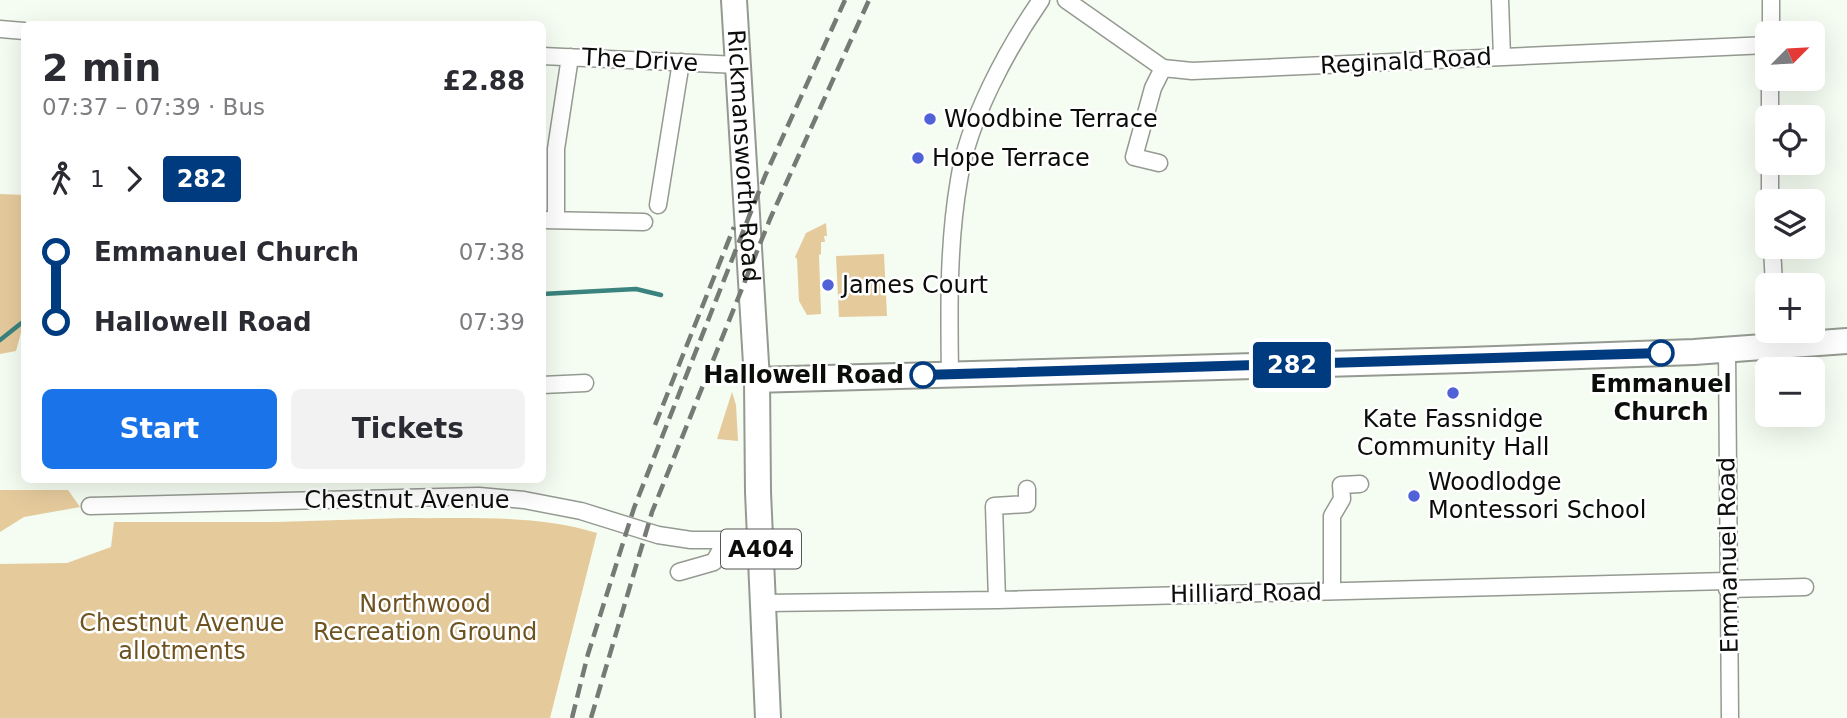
<!DOCTYPE html>
<html lang="en">
<head>
<meta charset="utf-8">
<style>
  :root { --surface:#fff; --page:#f2f2f3; --text:#2b2b33; --muted:#7c7c81; --accent:#1a73e8 }
  body { margin:0; font-family:"DejaVu Sans",sans-serif; background:var(--page); color:var(--text); height:100vh; display:flex; flex-direction:column; font-size:26px; white-space:nowrap }
  * { box-sizing:border-box; margin:0 }
  p { font-size:23px; color:var(--muted) }
  .icon { flex:none; width:38px; height:38px; fill:none; stroke:currentColor; stroke-width:2; stroke-linecap:round; stroke-linejoin:round }
  .map { position:relative; flex:1; overflow:hidden }
  .side { position:absolute; left:21px; top:21px; width:525px; height:462px; display:flex; flex-direction:column; background:var(--surface); border-radius:10px; box-shadow:0 7px 28px #0002 }
  .side>* { flex:none }
  .badge { padding:0 14px; border-radius:5px; font-size:24px; line-height:46px }
  .needle { width:46px; rotate:66deg }
  .buttons { position:absolute; left:1755px; top:21px; display:grid; gap:14px }
  .buttons a { display:grid; place-items:center; width:70px; height:70px; border-radius:10px; background:var(--surface); box-shadow:0 7px 28px #0002; font-size:35px }
  .map>.badge { position:absolute; translate:-50% -50%; box-shadow:0 0 0 4px #fff }
  .legs { display:flex; align-items:center; gap:10px; height:77px; padding:0 21px; font-size:23px }
  .legs p { margin-inline-start:auto }
  .overview { display:flex; align-items:center; justify-content:space-between; height:119px; padding:0 21px }
  h1 { font-size:38px; font-weight:700; line-height:52px }
  .action { display:flex; gap:14px; margin-top:auto; padding:14px 21px }
  .action a { flex:1; height:80px; border-radius:10px; background:var(--accent); color:#fff; font-size:28px; font-weight:700; line-height:80px; text-align:center }
  .action a+a { background:var(--page); color:var(--text) }
  ul { padding:0 21px; list-style:none }
  li { display:flex; align-items:center; gap:24px; height:70px; font-size:26px }
  li i { display:grid; place-items:center; width:10px; height:100%; margin:0 9px; background:currentColor }
  li i::after { content:''; width:18px; height:18px; margin:-9px; border:5px solid; border-radius:50%; background:var(--surface) }
  li p { margin-inline-start:auto }
  li:first-child i { background:linear-gradient(#0000 50%,currentColor 0) }
  li:last-child i { background:linear-gradient(currentColor 50%,#0000 0) }
  .map>svg:first-child { display:block }
  .green { fill:#e5ca9c }
  .lines { fill:none; stroke-linecap:round; stroke-linejoin:round }
  .stream { stroke:#3b837e; stroke-width:4.5 }
  .minor-casing { stroke:#949a91; stroke-width:19 }
  .primary-casing { stroke:#949a91; stroke-width:28 }
  .minor { stroke:#fff; stroke-width:16 }
  .primary { stroke:#fff; stroke-width:24 }
  .rail { stroke:#767a74; stroke-width:4.5; stroke-dasharray:14 7; stroke-linecap:butt }
  .line-1-casing { stroke:#fff; stroke-width:16 }
  .line-1 { stroke:#003b80; stroke-width:10 }
  .poi-dot { fill:#4f62d7; stroke:#fff; stroke-width:2.5 }
  .stop-1-dot { fill:#fff; stroke:#003b80; stroke-width:3.5 }
  .labels { text-anchor:middle; stroke-width:5; stroke-linejoin:round; paint-order:stroke }
  .shield { fill:#fff; stroke:#545654; stroke-width:2 }
  .shield-label { font-size:23px; font-weight:bold; fill:#0b0d0a }
  .street-label { font-size:24px; fill:#0b0d0a; stroke:#fff }
  .poi-label { font-size:24px; fill:#0b0d0a; stroke:#fff; text-anchor:start }
  .stop-label { font-size:24px; font-weight:bold; fill:#0b0d0a; stroke:#fff; text-anchor:end }
  .park-label { font-size:24px; fill:#6e5321; stroke:#fff }
</style>
</head>
<body>
<div class="map">
<svg width="1847" height="718" viewBox="0 0 1847 718">
  <rect width="100%" height="100%" fill="#f5fcf1"/>
  <path class="green" d="M0,194l24,1v133l-2,1 -6,22 -16,3z
    M826,223l1,13h-3l1,6h-4v12l-2,1 2,59 -14,1 -8,-14 -2,-42 -2,-2 11,-24z
    M884,254l3,62 -48,1 -3,-61z
    M732,392l4,13 2,36 -21,-2z
    M0,490h68l12,17 -56,10 -24,15z
    M405,518c63,1 131,-4 192,15l-47,185h-550v-154l67,-1 44,-16 3,-25h162z"/>
  <g class="lines">
    <path class="stream" d="M542,294l94,-5 25,6
      M0,340l24,-19"/>
    <g class="minor-casing">
      <path id="minor" d="M1066,0l97,68 29,3 576,-26
        M1500,0l2,57
        M0,29l24,2
        M1771,33v-33
        M542,56l196,9
        M1770,117v-38
        M1159,163l-25,-6 19,-69 10,-20
        M1770,201v-38
        M658,205l23,-143
        M542,220l102,2
        M556,220v-71l14,-92
        M1772,247l2,38
        M1727,350l3,368
        M950,374c-1,-65 -2,-130 9,-194 9,-59 48,-131 82,-180
        M542,385l43,-2
        M90,506l389,-10 45,4 57,11 77,24 33,5h69
        M679,572l35,-10 12,-22
        M1727,589l78,-2
        M1332,591v-75l10,-17 -1,-14 19,-1
        M997,600l-3,-94 33,-2v-15
        M765,603l232,-3 730,-19"/>
    </g>
    <g class="primary-casing">
      <g id="primary">
        <path id="s1" d="M734,0l23,380 1,112 10,226"/>
        <path d="M757,380l709,-20 228,-8 153,-11"/>
      </g>
    </g>
    <use href="#minor" class="minor"/>
    <use href="#primary" class="primary"/>
    <path class="rail" d="M655,425l79,-198
      M572,718l16,-64 46,-146 131,-332 80,-176
      M591,718l61,-206 118,-293 99,-219"/>
  </g>
  <g class="lines">
    <g class="line-1-casing">
      <path id="line-1" d="M923,375l738,-22"/>
    </g>
    <use href="#line-1" class="line-1"/>
  </g>
  <g class="poi-dot">
    <circle cx="930" cy="119" r="7"/>
    <circle cx="918" cy="158" r="7"/>
    <circle cx="828" cy="285" r="7"/>
    <circle cx="1453" cy="393" r="7"/>
    <circle cx="1414" cy="496" r="7"/>
  </g>
  <g class="stop-1-dot">
    <circle cx="1661" cy="353" r="12"/>
    <circle cx="923" cy="375" r="12"/>
  </g>
  <g class="labels">
    <rect class="shield" x="721" y="529.5" width="80" height="39" rx="5"/>
    <g class="shield-label">
      <text x="761" y="557">A404</text>
    </g>
    <g class="street-label">
      <text transform="translate(640 60) rotate(3)" y="8">The Drive</text>
      <text transform="translate(1406 61) rotate(-3)" y="8">Reginald Road</text>
      <text dy="8" stroke="none"><textPath href="#s1" startOffset="156">Rickmansworth Road</textPath></text>
      <text x="407" y="508">Chestnut Avenue</text>
      <text transform="translate(1728 555) rotate(-91)" y="8">Emmanuel Road</text>
      <text transform="translate(1246 593) rotate(-1)" y="8">Hilliard Road</text>
    </g>
    <g class="poi-label">
      <text x="944" y="127">Woodbine Terrace</text>
      <text x="932" y="166">Hope Terrace</text>
      <text x="842" y="293">James Court</text>
      <text x="1453" y="427" text-anchor="middle">Kate Fassnidge<tspan x="1453" dy="28">Community Hall</tspan></text>
      <text x="1428" y="490">Woodlodge<tspan x="1428" dy="28">Montessori School</tspan></text>
    </g>
    <g class="stop-label">
      <text x="904" y="383">Hallowell Road</text>
      <text x="1661" y="392" text-anchor="middle">Emmanuel<tspan x="1661" dy="28">Church</tspan></text>
    </g>
    <g class="park-label">
      <text x="425" y="612">Northwood<tspan x="425" dy="28">Recreation Ground</tspan></text>
      <text x="182" y="631">Chestnut Avenue<tspan x="182" dy="28">allotments</tspan></text>
    </g>
  </g>
</svg>
<div class="buttons">
<a><svg class="needle" viewBox="-14 -14 28 28"><path d="M0-13l5 13h-10z" fill="#e53935"/><path d="M0 13l5-13h-10z" fill="#7c7c81"/></svg></a>
<a><svg class="icon" aria-label="locate" viewBox="0 0 24 24"><circle cx="12" cy="12" r="6"/><path d="M12 2v4M12 18v4M2 12h4M18 12h4"/></svg></a>
<a><svg class="icon" aria-label="layers" viewBox="0 0 24 24"><path d="M12 4l9 5-9 5-9-5zM3 14l9 5 9-5"/></svg></a>
<a>+</a>
<a>−</a>
</div>
<b class="badge" style="left:1292px;top:365px;background:#003b80;color:#fff">282</b>
<section class="side">
<div class="overview"><div><h1>2 min</h1><p>07:37 – 07:39 · Bus</p></div><b>£2.88</b></div>
<div class="legs"><svg class="icon" aria-label="walk" viewBox="0 0 24 24"><circle cx="13" cy="4" r="2"/><path d="M13 8l-2 6 4 7M11 14l-3 7M7 12l3-4h3l4 4"/></svg>1<svg class="icon" aria-label="forward" viewBox="0 0 24 24"><path d="M9 5l7 7-7 7"/></svg><b class="badge" style="background:#003b80;color:#fff">282</b></div>
<ul>
<li><i style="color:#003b80"></i><b>Emmanuel Church</b><p>07:38</p></li>
<li><i style="color:#003b80"></i><b>Hallowell Road</b><p>07:39</p></li>
</ul>
<div class="action"><a>Start</a><a>Tickets</a></div>
</section>
</div>
</body>
</html>
